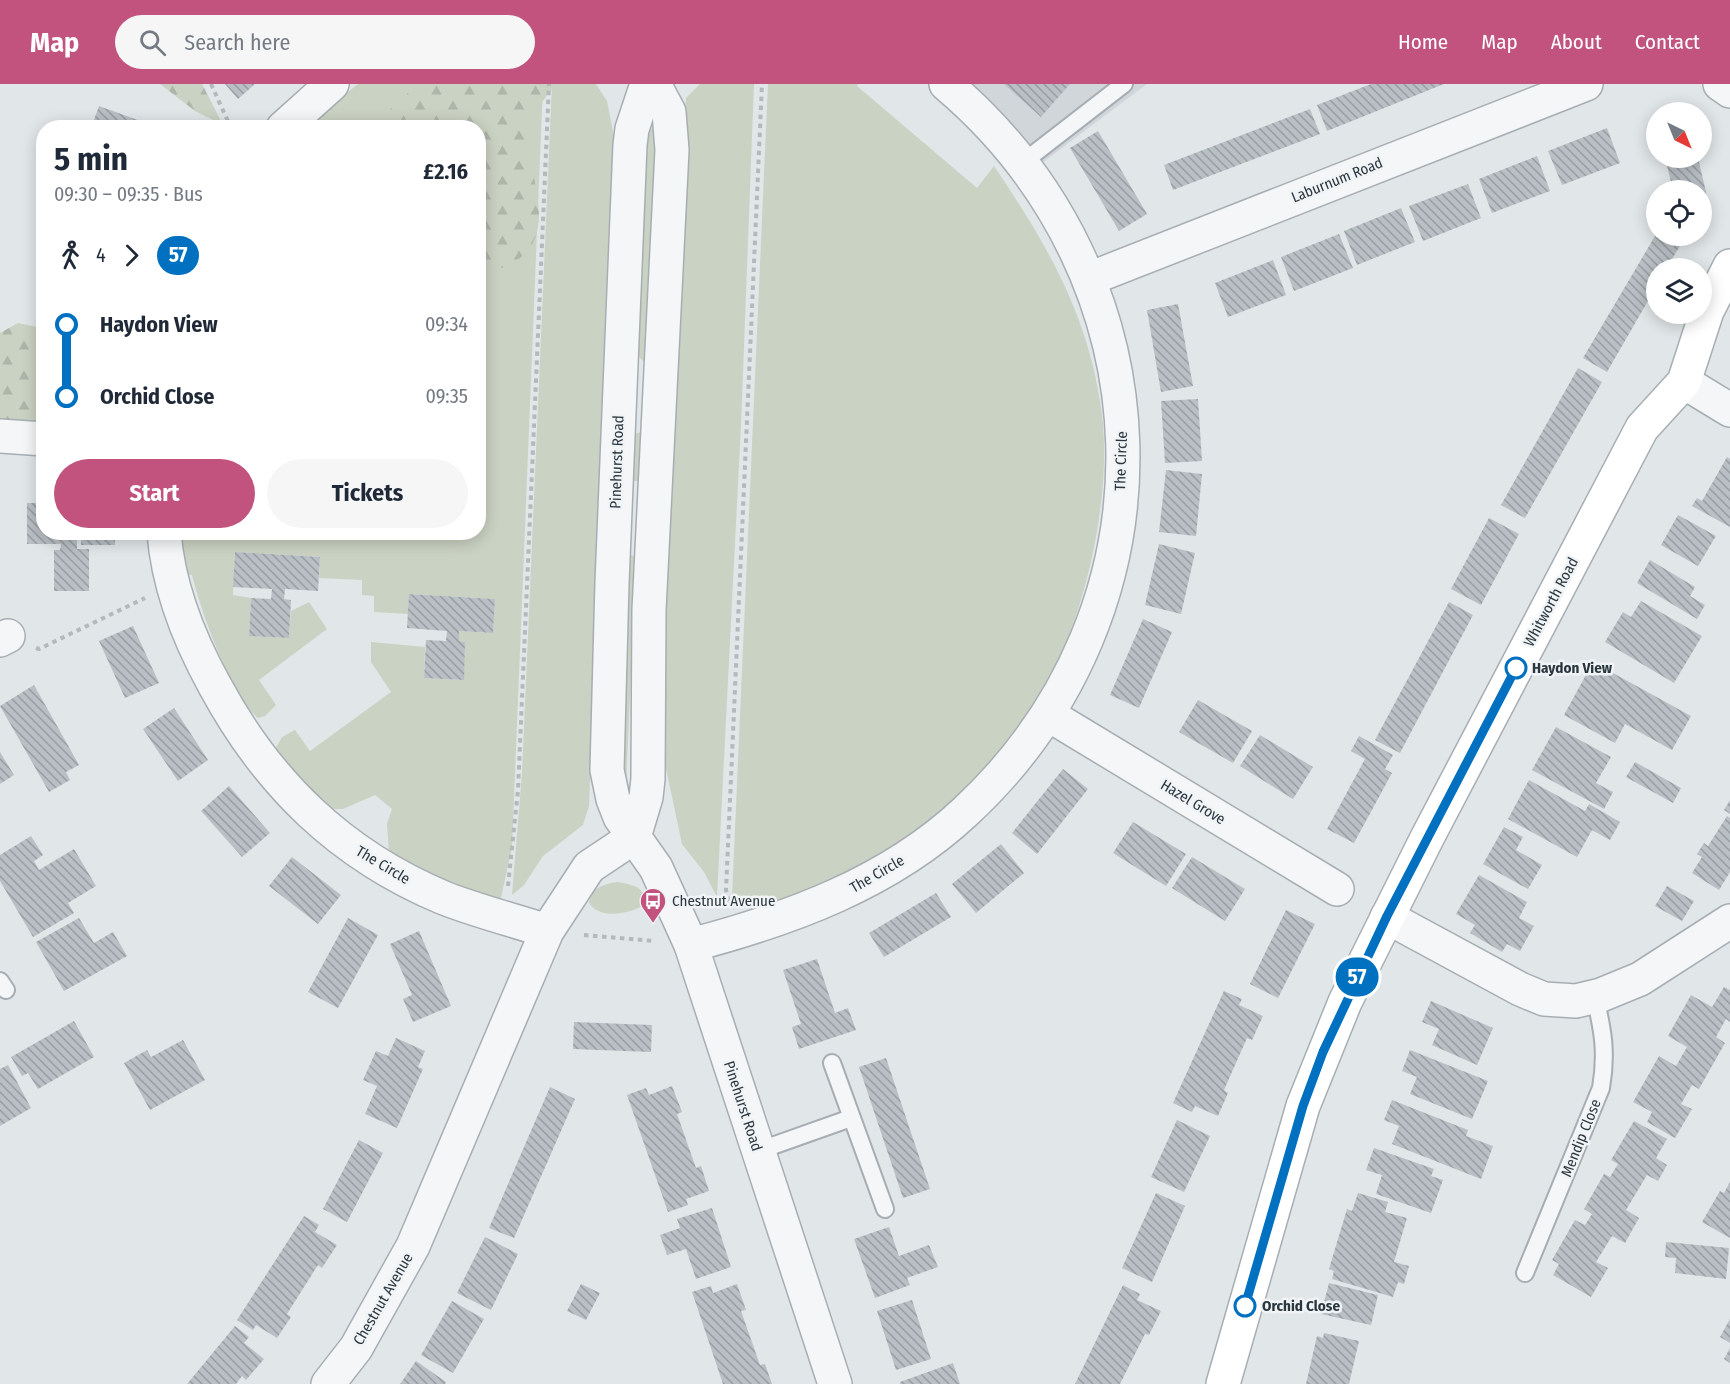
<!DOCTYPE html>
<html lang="en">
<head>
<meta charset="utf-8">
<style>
  :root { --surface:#fff; --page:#f6f6f7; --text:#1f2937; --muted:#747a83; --accent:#c1537e }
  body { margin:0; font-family:"Fira Sans Condensed",sans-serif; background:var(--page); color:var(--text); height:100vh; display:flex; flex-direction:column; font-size:22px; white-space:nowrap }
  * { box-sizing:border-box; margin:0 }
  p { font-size:20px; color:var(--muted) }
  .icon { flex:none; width:33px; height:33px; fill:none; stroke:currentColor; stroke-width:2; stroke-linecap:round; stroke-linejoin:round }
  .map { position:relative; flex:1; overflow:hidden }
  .drawer { position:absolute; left:36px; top:36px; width:450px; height:420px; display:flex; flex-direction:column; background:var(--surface); border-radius:24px; box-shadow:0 3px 15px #0003 }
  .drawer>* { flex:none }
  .badge { padding:0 12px; border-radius:20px; font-size:21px; line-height:39px }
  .needle { width:39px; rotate:137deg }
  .buttons { position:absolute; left:1646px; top:18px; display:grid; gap:12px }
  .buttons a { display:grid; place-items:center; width:66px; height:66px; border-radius:50%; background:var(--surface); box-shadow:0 3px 15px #0003; font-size:30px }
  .map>.badge { position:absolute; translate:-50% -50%; box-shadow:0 0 0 3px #fff }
  .legs { display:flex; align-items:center; gap:9px; height:66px; padding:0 18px; font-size:20px }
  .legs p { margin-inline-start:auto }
  .headline { display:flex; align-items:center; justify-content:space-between; height:102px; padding:0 18px }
  h1 { font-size:33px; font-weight:700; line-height:45px }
  .button { display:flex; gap:12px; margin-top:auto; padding:12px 18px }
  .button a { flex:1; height:69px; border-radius:36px; background:var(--accent); color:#fff; font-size:24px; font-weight:700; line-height:69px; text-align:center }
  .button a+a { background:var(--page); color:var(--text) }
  ul { padding:0 18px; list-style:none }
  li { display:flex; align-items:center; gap:21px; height:72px; font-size:22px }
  li i { display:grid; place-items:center; width:9px; height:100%; margin:0 8px; background:currentColor }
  li i::after { content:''; width:15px; height:15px; margin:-8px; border:4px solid; border-radius:50%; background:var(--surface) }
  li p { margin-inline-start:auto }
  li:first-child i { background:linear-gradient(#0000 50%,currentColor 0) }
  li:last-child i { background:linear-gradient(currentColor 50%,#0000 0) }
  header { display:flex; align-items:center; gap:36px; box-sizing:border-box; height:84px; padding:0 30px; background:var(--accent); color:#fff }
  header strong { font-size:28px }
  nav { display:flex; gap:33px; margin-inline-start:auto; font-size:21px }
  .search { width:420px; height:54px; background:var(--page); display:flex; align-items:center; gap:15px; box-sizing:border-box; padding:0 21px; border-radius:33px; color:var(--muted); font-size:22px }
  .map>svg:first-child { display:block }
  .built { fill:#d0d6da }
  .green { fill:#cad2c3 }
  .forest { fill:url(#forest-firs) }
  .building { fill:url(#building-back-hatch) }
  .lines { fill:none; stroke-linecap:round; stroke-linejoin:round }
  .service-casing { stroke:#a7aeb3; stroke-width:20 }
  .minor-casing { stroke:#a7aeb3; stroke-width:36 }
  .tertiary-casing { stroke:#a7aeb3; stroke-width:36 }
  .secondary-casing { stroke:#a7aeb3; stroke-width:36 }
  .path { stroke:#b4b9bc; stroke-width:4; stroke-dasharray:4.5 4.5; stroke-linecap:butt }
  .service { stroke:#f4f6f7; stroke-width:16 }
  .minor { stroke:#f4f6f7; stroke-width:33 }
  .tertiary { stroke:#f4f6f7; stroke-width:33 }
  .secondary { stroke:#fff; stroke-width:33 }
  .line-1-casing { stroke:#fff; stroke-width:14 }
  .line-1 { stroke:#0070c0; stroke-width:9 }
  .stop-1-dot { fill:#fff; stroke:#0070c0; stroke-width:3 }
  .labels { text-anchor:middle; stroke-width:5; stroke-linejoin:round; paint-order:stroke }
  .street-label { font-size:15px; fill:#2b373f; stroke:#f1f4f6 }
  .stop-label { font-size:15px; font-weight:bold; fill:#2b373f; stroke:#f1f4f6; text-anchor:start }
  .poi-label { font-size:15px; fill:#2b373f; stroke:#f1f4f6; text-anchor:start }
</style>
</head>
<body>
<header>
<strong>Map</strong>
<div class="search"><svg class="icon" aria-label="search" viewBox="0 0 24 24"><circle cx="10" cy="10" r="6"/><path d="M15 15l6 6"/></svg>Search here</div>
<nav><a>Home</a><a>Map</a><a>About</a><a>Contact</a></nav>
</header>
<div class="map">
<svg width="1730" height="1300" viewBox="0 0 1730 1300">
  <defs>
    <pattern id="forest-firs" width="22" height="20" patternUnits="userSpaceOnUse" patternTransform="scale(1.5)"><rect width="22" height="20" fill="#cad2c3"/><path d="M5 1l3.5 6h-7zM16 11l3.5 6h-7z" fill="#aeb5a9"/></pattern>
    <pattern id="building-back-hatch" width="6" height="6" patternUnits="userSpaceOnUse" patternTransform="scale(1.5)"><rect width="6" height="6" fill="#b9c0c5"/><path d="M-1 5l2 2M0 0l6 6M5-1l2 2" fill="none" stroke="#979da1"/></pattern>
  </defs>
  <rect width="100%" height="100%" fill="#e1e6e9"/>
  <path class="built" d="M965,0h182l-105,79 -41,-47z"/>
  <path class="green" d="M358,0h185l-31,763 -12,55 -32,-7 -79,-43 -2,-28 5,-15 -17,-14 -32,14h-19l-50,-58 8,-14 13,-7 15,21 81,-59 -20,-30v-20l54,5 -1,31 39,2 2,-38 -6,-1v-10l34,2 2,-34 -85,-5 -2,20 -34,-2v-16l-12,-1v-15l-43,-2 1,-21 -85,-5 -2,43 18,3 -2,38 40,2 2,-27 18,-9 18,27 -68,51 17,25 -11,11 -7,2c-28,-24 -57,-107 -66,-143h-9l-6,-42 301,-1v-404l-174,-1z
    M552,0h44l11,17 7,36 -25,669 -6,19 -40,31 -19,29 -12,10 10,-122z
    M700,0h54l-13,341 -24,472 -13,-25 -22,-28 -25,-118 28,-611 1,-17z
    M768,0h90l-1,2 120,102 17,-22c52,77 94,148 107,242 14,93 -21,235 -75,312 -12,18 -29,34 -43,50 -12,13 -23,30 -37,42 -21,18 -53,40 -77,53 -35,19 -76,31 -113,46l-12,-4 -12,-10z
    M646,44l9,1 2,7 -10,223 -4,2 -7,-7z
    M641,348l3,2 -4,47h-6l-3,-2 1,-40 3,-5z
    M630,470l6,4 -10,229 -5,-30 6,-199z
    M617,798c14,2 31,5 27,23 -15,9 -44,15 -55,-2 3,-16 13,-18 28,-21z"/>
  <path class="forest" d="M160,0h42l21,41 -28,-14z
    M415,0h140c-8,15 -23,25 -26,43 -6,47 37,107 -20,138 -10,5 -22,6 -30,0l-1,-137 -110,-1 35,-28z
    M18,239l19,4 6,5v93h-43v-92z"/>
  <path class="building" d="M225,0h30l-17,15z
    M1004,0h66l-29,33z
    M1371,0h73l-117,47 -10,-26z
    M99,22l58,21v1h-66z
    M1310,25l10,25 -147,56 -9,-25z
    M1607,44l13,35 -58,22 -14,-34z
    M1098,47l49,83 -28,17 -49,-83z
    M1537,72l13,35 -58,22 -13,-34z
    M1665,74h33l11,47 -8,2v-17h-28z
    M1468,100l13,34 -58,23 -14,-35z
    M1401,124l14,34 -58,23 -13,-34z
    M1339,150l14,34 -59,23 -13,-34z
    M1655,152l30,1 -18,31h-11v19l-49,85 -24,-14z
    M1273,176l13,35 -58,22 -13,-34z
    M1178,220l15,82 -32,6 -14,-82z
    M1578,284l24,14 -77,136 -24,-13z
    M1198,315l4,62 -37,2 -4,-62z
    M1727,373l3,2v68l-38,-21 5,-8 5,3z
    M1166,386l36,4 -6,62 -37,-4z
    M27,419h17v29h71v13h-34v-5h-4v9h12v42h-35v-41h6l1,-6h-34z
    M1678,431l38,21 -18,30 -37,-21z
    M1489,434l30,16 -38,71 -30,-16z
    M1159,460l36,9 -14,61 -36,-9z
    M235,468l85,5 -2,34 -33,-2 -1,10 7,1 -2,38 -40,-2 2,-38 20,1 1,-10 -39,-2z
    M1650,476l45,27 -5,9 15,9 -8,14 -60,-36z
    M409,510l86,5 -2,34 -34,-2v10l6,1 -1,38 -40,-2 2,-38 20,1 1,-10 -40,-3z
    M1641,517l61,35 -28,47 -69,-41 18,-30 8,5z
    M1449,518l24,13 -73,138 -25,-13z
    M1143,535l29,13 -33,76 -29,-13z
    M133,542l26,57 -34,15 -26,-57z
    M1593,578l98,54 -19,34 -47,-26 -10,19 -51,-28z
    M34,601l45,80 -13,7 4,8 -21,12 -49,-86z
    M1198,616l54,31 -19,32 -54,-31z
    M174,624l34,52 -30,21 -35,-52z
    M1556,643l55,30 -15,26 17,9 -9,17 -72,-39z
    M1260,651l53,32 -20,32 -53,-33z
    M1359,652l34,19 -8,14 7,4 -38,70 -27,-14 38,-70 -14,-8z
    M0,668l14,23 -14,9z
    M1635,678l46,26 -8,15 -47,-26z
    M1063,685l25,20 -51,65 -25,-21z
    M1529,696l56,31 4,-7 31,18 -10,18 -18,-10 -15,27 -69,-38z
    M229,702l41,47 -28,24 -41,-46z
    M1730,716v14l-6,-4z
    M1727,732l3,2v54l-11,18 -27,-17 10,-16 -5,-3 7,-11 4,3z
    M1133,738l53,32 -20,32 -53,-33z
    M1504,743l19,10 -7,13 26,15 -14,24 -45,-25z
    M31,752l12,19 -9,6 5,9 35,-21 22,37 -28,17 6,10 -41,24 -33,-56v-26z
    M1001,760l23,29 -48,40 -24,-29z
    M292,773l49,38 -23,29 -49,-38z
    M1192,773l53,32 -20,32 -53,-33z
    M1479,791l48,27 -8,16 15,8 -14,25 -13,-7 -5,8 -32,-19 5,-8 -19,-11z
    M1667,802l27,15 -12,20 -27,-15z
    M936,809l15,24 -67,40 -15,-24z
    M1286,826l29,14 -37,74 -28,-14z
    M79,834l15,25 19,-11 14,24 -63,35 -28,-49z
    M348,834l30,17 -40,73 -30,-16z
    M419,847l32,75 -38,16 -10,-23 9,-4 -22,-51z
    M817,875l18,54 13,-5 8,22 -57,19 -7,-22 9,-3 -18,-54z
    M1724,903l6,3v32l-4,-3 -10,18 9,6 -26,46 -7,-4 -11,19 11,5 -17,29 -28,-16 5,-10 -19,-10 26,-46 17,10 11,-19 -19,-11 23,-41 21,12z
    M1224,907l18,8 -3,6 24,11 -11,24 -5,-2 -23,52 4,3 -10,23 -23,-10 -3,6 -19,-9z
    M1431,917l62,27 -16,37 -45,-20 7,-16 -17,-7z
    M74,937l20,36 -56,32 -10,-16 -6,3 -11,-19z
    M574,938l78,3 -1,27 -78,-3z
    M396,954l29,13 -7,16 5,2 -26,59 -32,-14 12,-28 -14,-6 13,-29 12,5z
    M183,956l22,40 -55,30 -26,-47 23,-13 4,7z
    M1410,966l78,31 -16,38 -62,-25 7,-17 -15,-6z
    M886,974l44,131 -27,9 -44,-131z
    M8,981l23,43 -31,18v-57z
    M672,1002l10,26 -5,2 19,54 5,-2 8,25 -23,8 2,6 -20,7 -41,-117 19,-7 3,7z
    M550,1003l25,12 -61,139 -25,-10z
    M1392,1016l76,30 -2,6 27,10 -12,33 -89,-35 7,-18 -15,-6z
    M1177,1036l33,16 -26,56 -33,-15z
    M1634,1037l33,18 -11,19 11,7 -9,16 -11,-6 -21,35 13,8 -14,25 -13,-7 -16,26 12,6 -17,29 -38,-22 6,-11 -7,-4 23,-40 10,5 7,-11 -8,-5 20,-35 6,3 8,-13 -7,-4z
    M359,1056l24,13 -36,69 -24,-13z
    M1374,1064l60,21 -3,7 12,4 -12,33 -55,-19 6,-19 -16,-5z
    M1730,1098v56l-28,-16 18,-31 4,2z
    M1156,1109l29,13 -33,76 -30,-14z
    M1358,1109l30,9 -3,10 22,6 -13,44 15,4 -5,18 -6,-2 -5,15 -61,-18 2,-8 -5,-2 18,-60 5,2z
    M712,1124l19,59 -35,12 -10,-30 -19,6 -7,-20 20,-7 -3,-9z
    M304,1132l15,9 -4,7 22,13 -15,23 -4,-3 -31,49 4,3 -14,21 -21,-13 -3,5 -16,-10z
    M889,1143l10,29 30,-11 9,22 -31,11 3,7 -35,13 -21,-59z
    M485,1153l33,17 -27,56 -34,-17z
    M1666,1158l63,6 -3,31 -51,-6 1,-15 -11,-1z
    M1329,1199l49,12 -7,30 -50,-11z
    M581,1200l19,9 -14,27 -19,-9z
    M737,1200l9,26 -5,1 19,54 5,-1 7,20h-49l-31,-92 19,-6 2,7z
    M1123,1201l17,9 -3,6 24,11 -12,24 -4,-1 -25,50h-45z
    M912,1216l19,59 -35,11 -19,-59z
    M452,1217l32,18 -31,54 -32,-18z
    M1730,1235v24l-10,-6z
    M235,1242l14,11 -5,6 20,16 -18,21 -4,-4 -6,8h-49z
    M1324,1249l35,8 -10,43h-43l11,-48 6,2z
    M1730,1264v15l-6,-4z
    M416,1277l30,21 -1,2h-45z
    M953,1279l7,21h-60v-2z"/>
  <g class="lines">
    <g class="service-casing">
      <path id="service" d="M1022,79l102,-79
        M0,897l6,9
        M832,979l53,146
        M758,1067l93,-33
        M1525,1189l76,-185c6,-35 2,-57 -6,-91"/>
    </g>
    <g class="minor-casing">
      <path id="minor" d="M1720,0l10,7
        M283,44l49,-44
        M1089,195l497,-195
        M1684,298l46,28
        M0,352l44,3
        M164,448c4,55 25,107 51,154 53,98 126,169 229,212 33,13 69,22 103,33
        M0,556l8,-4
        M1049,631l288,174
        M1387,833l133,72 24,10 32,2 25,-6 39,-16 90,-58
        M691,861c99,-26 198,-62 274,-133 219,-203 208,-536 -19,-728
        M328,1300l28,-36 57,-102 134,-315 42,-64 45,-30"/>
    </g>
    <g class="tertiary-casing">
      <path id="tertiary" d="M647,0l-15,45 -2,16 -18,438 -5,187 6,29 7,18 36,51 35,77 144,439
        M634,753l12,-40 2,-18 1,-169 23,-460 -3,-38 -15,-28"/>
    </g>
    <g class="secondary-casing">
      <path id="secondary" d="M1223,1300l80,-278 42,-104 82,-164 215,-410 42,-46 23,-71 23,-45"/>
    </g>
    <path class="path" d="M211,0l20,44
      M36,564l3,1 106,-51
      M508,802l10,-96 31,-706
      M729,817l-3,-11 36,-806
      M584,851l70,6"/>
    <use href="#service" class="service"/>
    <use href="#minor" class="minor"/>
    <use href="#tertiary" class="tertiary"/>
    <use href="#secondary" class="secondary"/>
  </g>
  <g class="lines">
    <g class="line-1-casing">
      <path id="line-1" d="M1245,1222l58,-200 20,-54 64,-136 129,-248"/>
    </g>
    <use href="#line-1" class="line-1"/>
  </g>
  <defs>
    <g id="bus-pin" transform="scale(1.35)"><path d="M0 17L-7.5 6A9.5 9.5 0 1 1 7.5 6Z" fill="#c1537e" stroke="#f1f4f6"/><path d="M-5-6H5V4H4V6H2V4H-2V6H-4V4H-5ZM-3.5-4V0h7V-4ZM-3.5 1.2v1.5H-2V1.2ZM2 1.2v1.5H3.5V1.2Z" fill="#fff"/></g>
  </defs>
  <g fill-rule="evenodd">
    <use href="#bus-pin" x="653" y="817"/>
  </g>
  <g class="stop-1-dot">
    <circle cx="1516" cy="584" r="10"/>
    <circle cx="1245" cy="1222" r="10"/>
  </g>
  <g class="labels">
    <g class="street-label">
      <text transform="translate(1337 96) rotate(-22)" y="5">Laburnum Road</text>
      <text transform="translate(1121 377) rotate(-88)" y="5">The Circle</text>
      <text transform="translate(617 378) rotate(-88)" y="5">Pinehurst Road</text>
      <text transform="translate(1551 518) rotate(-62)" y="5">Whitworth Road</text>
      <text transform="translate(1193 718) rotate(31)" y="5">Hazel Grove</text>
      <text transform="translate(383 781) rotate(31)" y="5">The Circle</text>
      <text transform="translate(877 790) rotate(-30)" y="5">The Circle</text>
      <text transform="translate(743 1022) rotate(72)" y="5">Pinehurst Road</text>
      <text transform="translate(1581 1054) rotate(-68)" y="5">Mendip Close</text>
      <text transform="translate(383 1215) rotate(-60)" y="5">Chestnut Avenue</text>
    </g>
    <g class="stop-label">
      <text x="1532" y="589">Haydon View</text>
      <text x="1262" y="1227">Orchid Close</text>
    </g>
    <g class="poi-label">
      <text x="672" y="822">Chestnut Avenue</text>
    </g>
  </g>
</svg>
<div class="buttons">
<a><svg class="needle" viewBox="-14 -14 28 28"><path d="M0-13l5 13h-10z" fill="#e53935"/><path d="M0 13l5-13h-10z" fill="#747a83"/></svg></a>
<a><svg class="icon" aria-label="locate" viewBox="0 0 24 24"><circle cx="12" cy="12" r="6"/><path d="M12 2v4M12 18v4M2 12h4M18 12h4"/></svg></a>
<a><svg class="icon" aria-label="layers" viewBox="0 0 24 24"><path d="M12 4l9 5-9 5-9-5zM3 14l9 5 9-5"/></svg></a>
</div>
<b class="badge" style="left:1357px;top:893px;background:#0070c0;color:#fff">57</b>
<section class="drawer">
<div class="headline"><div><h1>5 min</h1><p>09:30 – 09:35 · Bus</p></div><b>£2.16</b></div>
<div class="legs"><svg class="icon" aria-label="walk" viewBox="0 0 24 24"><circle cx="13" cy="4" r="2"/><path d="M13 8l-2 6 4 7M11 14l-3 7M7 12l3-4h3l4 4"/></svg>4<svg class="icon" aria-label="forward" viewBox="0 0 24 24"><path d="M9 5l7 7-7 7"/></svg><b class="badge" style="background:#0070c0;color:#fff">57</b></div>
<ul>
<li><i style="color:#0070c0"></i><b>Haydon View</b><p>09:34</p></li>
<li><i style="color:#0070c0"></i><b>Orchid Close</b><p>09:35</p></li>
</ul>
<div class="button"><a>Start</a><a>Tickets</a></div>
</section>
</div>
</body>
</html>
